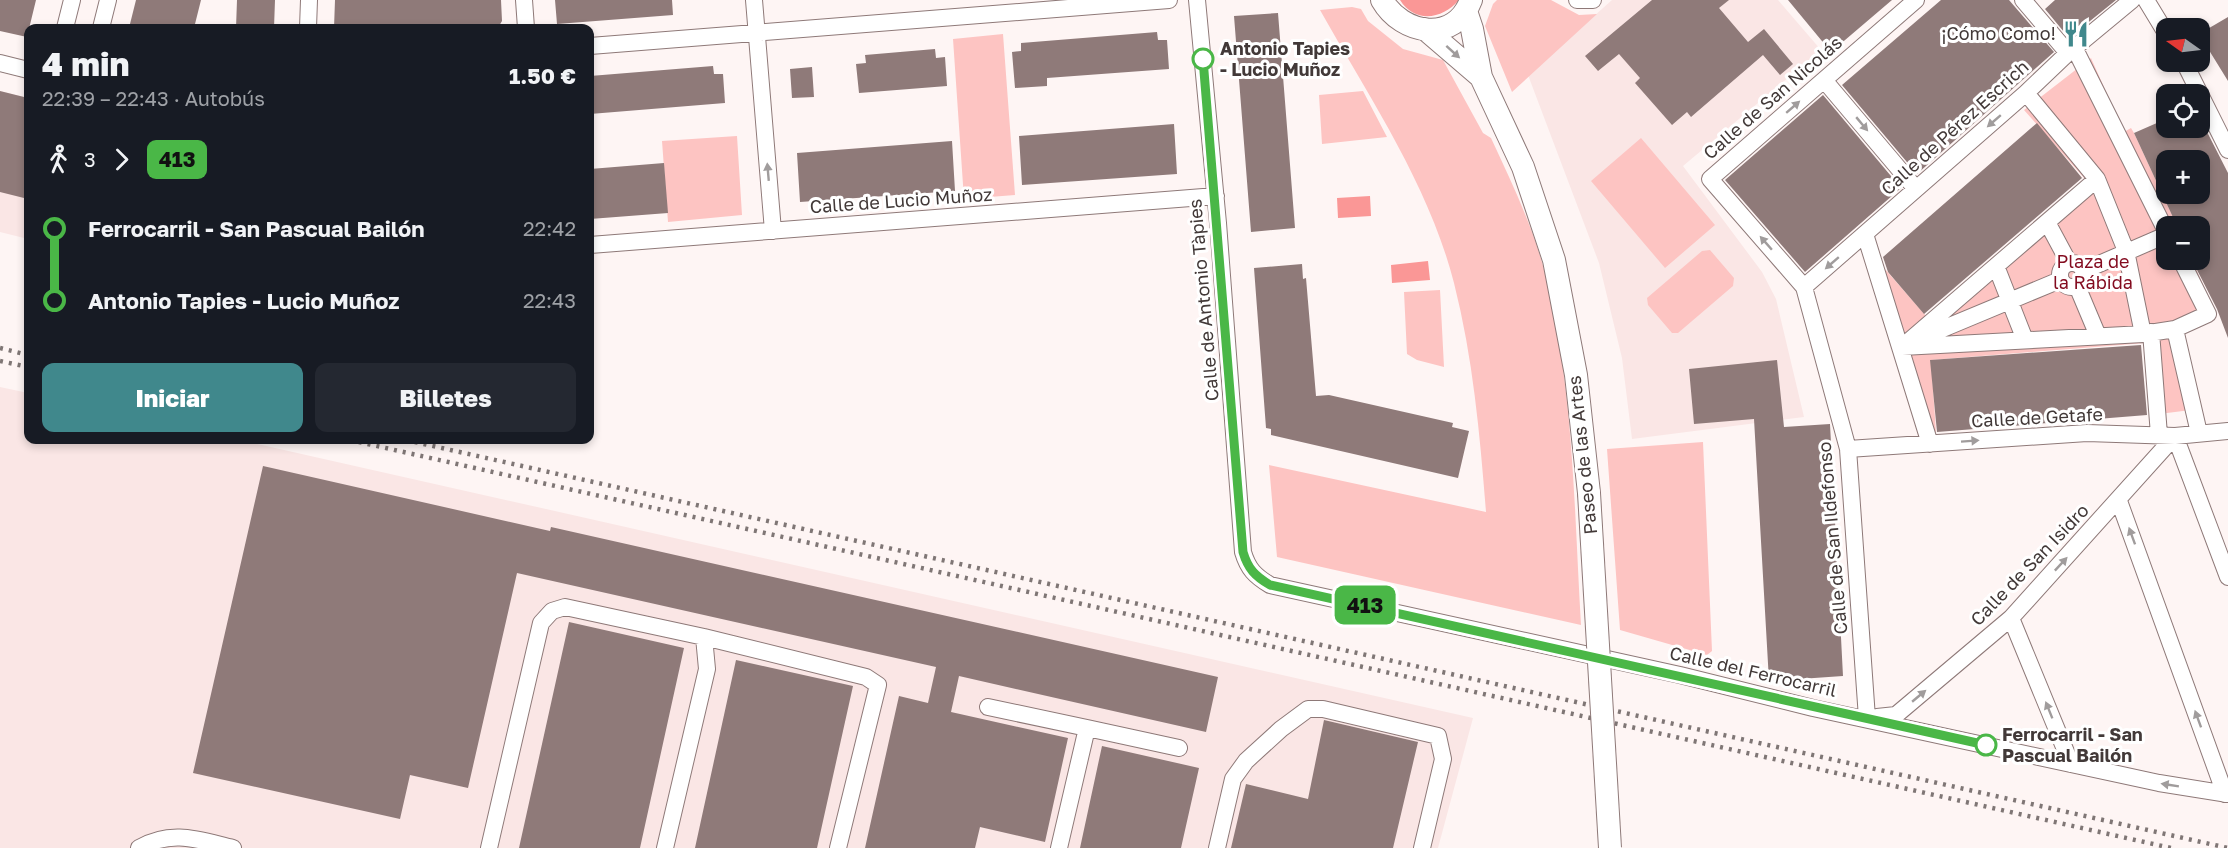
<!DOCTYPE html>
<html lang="es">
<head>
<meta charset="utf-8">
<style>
  :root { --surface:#171b24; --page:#242831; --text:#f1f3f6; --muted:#9ea1a6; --accent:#40888c }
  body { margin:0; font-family:"Golos Text",sans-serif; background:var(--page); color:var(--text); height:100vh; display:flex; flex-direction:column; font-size:22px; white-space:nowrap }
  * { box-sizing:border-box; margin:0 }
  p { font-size:20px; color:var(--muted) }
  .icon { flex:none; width:33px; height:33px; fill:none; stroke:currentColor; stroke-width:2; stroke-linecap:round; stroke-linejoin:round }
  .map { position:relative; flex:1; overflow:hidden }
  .drawer { position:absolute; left:24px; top:24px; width:570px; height:420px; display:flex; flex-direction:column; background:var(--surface); border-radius:12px; box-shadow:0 3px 9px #0003 }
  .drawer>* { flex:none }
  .badge { padding:0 12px; border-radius:9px; font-size:21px; line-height:39px }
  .needle { width:39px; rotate:284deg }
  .fabs { position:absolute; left:2156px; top:18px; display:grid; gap:12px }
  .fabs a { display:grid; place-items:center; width:54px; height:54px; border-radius:12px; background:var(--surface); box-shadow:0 3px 9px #0003; font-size:30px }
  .map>.badge { position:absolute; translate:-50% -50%; box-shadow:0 0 0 3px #fff }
  .legs { display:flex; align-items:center; gap:9px; height:66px; padding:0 18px; font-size:20px }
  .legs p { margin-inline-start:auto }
  .headline { display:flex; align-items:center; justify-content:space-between; height:102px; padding:0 18px }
  h1 { font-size:33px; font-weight:800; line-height:45px }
  .cta { display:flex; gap:12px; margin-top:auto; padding:12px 18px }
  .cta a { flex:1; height:69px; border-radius:12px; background:var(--accent); color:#fff; font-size:24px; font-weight:800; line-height:69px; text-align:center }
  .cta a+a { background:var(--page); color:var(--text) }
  ul { padding:0 18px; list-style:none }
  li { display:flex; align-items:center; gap:21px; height:72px; font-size:22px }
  li i { display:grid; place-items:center; width:9px; height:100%; margin:0 8px; background:currentColor }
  li i::after { content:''; width:15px; height:15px; margin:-8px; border:4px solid; border-radius:50%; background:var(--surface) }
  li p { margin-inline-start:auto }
  li:first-child i { background:linear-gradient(#0000 50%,currentColor 0) }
  li:last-child i { background:linear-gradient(currentColor 50%,#0000 0) }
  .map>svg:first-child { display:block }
  .built { fill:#fae6e5 }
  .green { fill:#fdc4c2 }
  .water { fill:#fa9796 }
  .building { fill:#8f7a79; fill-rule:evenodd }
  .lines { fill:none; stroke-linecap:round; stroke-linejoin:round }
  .street-casing { stroke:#8e7978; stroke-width:18 }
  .secondary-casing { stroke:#8e7978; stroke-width:24 }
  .street { stroke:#fff; stroke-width:16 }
  .secondary { stroke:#fff; stroke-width:22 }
  .rail { stroke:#7f7675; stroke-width:4.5; stroke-dasharray:3 6; stroke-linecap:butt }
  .secondary-bridge-casing { stroke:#8e7978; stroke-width:24; stroke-linecap:butt }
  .secondary-bridge { stroke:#fff; stroke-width:22 }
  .oneway { fill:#a09c9c }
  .line-1-casing { stroke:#fff; stroke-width:14 }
  .line-1 { stroke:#4ab747; stroke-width:9 }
  .stop-1-dot { fill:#fff; stroke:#4ab747; stroke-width:3 }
  .labels { text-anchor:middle; stroke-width:6; stroke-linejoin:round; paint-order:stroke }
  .poi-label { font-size:18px; fill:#423938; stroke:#fff; text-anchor:end }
  .stop-label { font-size:18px; font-weight:bold; fill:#423938; stroke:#fff; text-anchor:start }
  .street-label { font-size:18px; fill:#423938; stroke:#fff }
  .park-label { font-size:18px; fill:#830b1f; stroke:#fff }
</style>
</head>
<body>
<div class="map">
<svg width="2228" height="848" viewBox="0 0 2228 848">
  <rect width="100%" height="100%" fill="#fef5f4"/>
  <path class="built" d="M1612,0h166l43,50 -138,116 79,106 14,27 28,118 -172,22 -10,-81 -23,-95 -71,-188z
    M0,91l28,7v141l-28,-7z
    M0,387l28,6v47h212l1233,278 -35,130h-1438z"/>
  <path class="green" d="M1497,0h54l28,15 18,-1 -85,78 -27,-66 8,-22z
    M1352,7l9,2 7,12 35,28 40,11 40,73 8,5c21,45 43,91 55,139 28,114 28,232 35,348l-304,-68 -8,-92 217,47c-6,-77 -13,-154 -32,-229 -25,-98 -85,-186 -134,-273z
    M1003,34l12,161 -51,4 -11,-160z
    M2091,58l33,74 7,-4 3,5 43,93h-11v34h26l23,51 -36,18 20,80 -48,6 -6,-72 -214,17 5,72 -18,2 -47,-168 7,-5 48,55 159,-137 -61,-69z
    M1363,91l24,46 -65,7 -3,-49z
    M737,136l5,79 -74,7 -6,-81z
    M1641,138l74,87 -50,43 -74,-87z
    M1710,250l24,28 -1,8 -55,47h-6l-24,-28 -1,-7 55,-47z
    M1440,290l4,77 -27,-7 -10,-6 -3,-62z
    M1703,442l9,209 -5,4 -87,-25 -13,-181z"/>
  <path class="water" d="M1400,0h59c-16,19 -44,24 -59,0z
    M1370,196l1,20 -33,2 -1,-20z
    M1428,261l2,19 -38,3 -1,-18z"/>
  <path class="building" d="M0,0h36l-9,37 -27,-6z
    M136,0h65l-7,28h-65z
    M237,0h38l-1,28h-38z
    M335,0h166l1,21 -3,5 -17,2h-148z
    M555,0h117l1,15 -116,9z
    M1652,0h77l-10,8 29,34 16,-13 29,35 -13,11 -17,-20 -72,62 -4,-5 -15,13 -37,-42 5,-5 -21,-24 -21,17 -13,-15z
    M1788,0h104l-61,52z
    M1941,0h68l45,52 -137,122 -75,-89z
    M2055,0h61l-47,38 -24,-29z
    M1278,13l17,215 -44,4 -17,-216z
    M2228,17v64l-29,-47z
    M1157,32l1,8h9l2,29 -122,9v8l-32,2 -3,-36 9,-1v-8z
    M935,49l1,9 9,-1 2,29 -88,7 -3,-29 10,-1 -1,-8z
    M713,66l1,8h9l2,29 -135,11v-38z
    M812,67l2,30 -22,1 -2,-29z
    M0,91l28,7v101l-28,-7z
    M1823,95l78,93 -96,84 -80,-92z
    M2166,119v9h39l23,45v165l-11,-29 -25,-49h7v-34h-22l-43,-93zM2166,160h33v34h-33z
    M2037,123l45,55 -158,136 -36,-42 -5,-15z
    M1174,124l3,50 -155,11 -3,-49z
    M952,141l3,50 -155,11 -3,-49z
    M664,163l4,50 -78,6v-50z
    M1302,264l1,15 3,-1 10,118 13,-1 124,28 -1,4 17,4 -11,47 -187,-43v-6l-5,-1 -12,-160z
    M2141,345l6,70 -210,17 -7,-72z
    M1777,360l7,67 46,-3 13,252 -74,5 -15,-262 -60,5 -5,-55z
    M263,466l287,65 1,-4 667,150 -12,55 -247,-56 -8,36 117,26 -23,104 -65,-15 -5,21h-110l34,-152 29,7 8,-36 -419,-94 -49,215 -58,-13 -10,44 -207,-46z
    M569,622l115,26 -44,200h-121z
    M736,660l117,26 -36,162h-122z
    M1324,720l94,22 -25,106h-162l15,-64 62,15z
    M1102,746l97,22 -18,80h-101z"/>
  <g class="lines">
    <g class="street-casing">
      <path id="street" d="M524,0l2,28
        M754,0l19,231
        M1197,0l21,223 25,329c5,17 12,24 27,33l410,90 133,33 346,75 69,11
        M1577,0h16
        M2023,0l45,53
        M2146,0l20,33
        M65,28l7,-28
        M101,28l7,-28
        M308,28l1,-28
        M590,46l579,-46
        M2074,47l92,184
        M2184,62l44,88
        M0,63l28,7
        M1824,80l92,109
        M2026,93l71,86 29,72 17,83
        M2047,222l22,41
        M1865,234l65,210
        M590,245l626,-49
        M2060 275a12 12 0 1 1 24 0a12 12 0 1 1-24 0Z
        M1996,266l29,74
        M2083,271l83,-36
        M2077,286l21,50
        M1804,287l222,-194 42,-40 64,-53
        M2175,329l24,104
        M2151,332l8,103
        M1916,340l144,-60
        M1902,347l241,-13 32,-5 33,-15 -27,-54
        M1902,347l195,-168
        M1848,449l239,-16 88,3 53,-5
        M2119,501l106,293
        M2011,618l60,146
        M704,637l162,40 12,8 -40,163
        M988,707l99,21
        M1877,717l19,-2 115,-97 164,-182 53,141
        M1867,718l-19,-269 -44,-162 -94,-108 206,-179
        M139,848c33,-19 60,-8 94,0
        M489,848l52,-225 11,-12 13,-4 139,30 3,32 -42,179
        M1059,848l28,-120 92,20
        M1217,848l16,-69 13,-18 35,-32 27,-20h15l115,27 5,23 -21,89"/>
    </g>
    <g class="secondary-casing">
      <path id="secondary" d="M1382,0c20,35 73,44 89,0
        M1466,11l6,18 9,48 42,90 31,93 22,115 13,118
        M1425,29l56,48"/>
    </g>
    <use href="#street" class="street"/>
    <use href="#secondary" class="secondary"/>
    <path class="rail" d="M0,348l28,7
      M0,361l28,6
      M350,440l1821,408
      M406,440l1822,408"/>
    <g class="secondary-bridge-casing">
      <path id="secondary-bridge" d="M1589,493l21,355"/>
    </g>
    <use href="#secondary-bridge" class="secondary-bridge"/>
  </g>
  <defs><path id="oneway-solid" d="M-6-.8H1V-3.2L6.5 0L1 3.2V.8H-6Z" transform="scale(1.5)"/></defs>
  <g class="oneway">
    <use href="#oneway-solid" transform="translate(1453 52) rotate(42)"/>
    <use href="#oneway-solid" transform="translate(1793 107) rotate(-41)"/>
    <use href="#oneway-solid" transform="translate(1994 121) rotate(139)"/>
    <use href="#oneway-solid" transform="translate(1862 124) rotate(50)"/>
    <use href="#oneway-solid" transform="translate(768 172) rotate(-95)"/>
    <use href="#oneway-solid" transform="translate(1766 243) rotate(-131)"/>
    <use href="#oneway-solid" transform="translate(1832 263) rotate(139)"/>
    <use href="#oneway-solid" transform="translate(1970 441) rotate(-4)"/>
    <use href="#oneway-solid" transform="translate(2132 536) rotate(-110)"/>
    <use href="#oneway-solid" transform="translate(2061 564) rotate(-47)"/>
    <use href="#oneway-solid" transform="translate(1919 696) rotate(-40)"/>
    <use href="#oneway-solid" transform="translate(2049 710) rotate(-112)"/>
    <use href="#oneway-solid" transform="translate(2198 719) rotate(-110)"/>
    <use href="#oneway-solid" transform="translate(2170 785) rotate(-171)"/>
  </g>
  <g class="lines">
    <g class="line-1-casing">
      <path id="line-1" d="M1203,59l40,493c5,17 12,24 27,33l716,160"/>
    </g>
    <use href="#line-1" class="line-1"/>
  </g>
  <defs>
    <g id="restaurant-bare" transform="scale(2.07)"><path d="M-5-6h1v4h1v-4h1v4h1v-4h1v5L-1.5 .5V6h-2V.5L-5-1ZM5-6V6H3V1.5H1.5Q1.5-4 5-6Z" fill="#40888c" stroke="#fff" stroke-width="2.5" paint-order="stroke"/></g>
  </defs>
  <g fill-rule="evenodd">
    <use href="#restaurant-bare" x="2076" y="34"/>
  </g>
  <g class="stop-1-dot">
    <circle cx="1203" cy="59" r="10"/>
    <circle cx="1986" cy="745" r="10"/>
  </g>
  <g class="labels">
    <g class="poi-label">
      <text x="2056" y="40">¡Cómo Como!</text>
    </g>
    <g class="stop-label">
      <text x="1220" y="55">Antonio Tapies<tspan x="1220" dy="21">- Lucio Muñoz</tspan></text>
      <text x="2002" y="741">Ferrocarril - San<tspan x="2002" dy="21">Pascual Bailón</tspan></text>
    </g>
    <g class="street-label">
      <text transform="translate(1773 98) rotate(-41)" y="6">Calle de San Nicolás</text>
      <text transform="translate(1955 128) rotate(-42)" y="6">Calle de Pérez Escrich</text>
      <text transform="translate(901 201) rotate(-4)" y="6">Calle de Lucio Muñoz</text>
      <text transform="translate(1204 300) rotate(-95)" y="6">Calle de Antonio Tàpies</text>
      <text transform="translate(2037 418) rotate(-3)" y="6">Calle de Getafe</text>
      <text transform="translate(1583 455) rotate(-96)" y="6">Paseo de las Artes</text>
      <text transform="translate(1833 538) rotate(-95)" y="6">Calle de San Ildefonso</text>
      <text transform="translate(2030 565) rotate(-46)" y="6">Calle de San Isidro</text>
      <text transform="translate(1753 672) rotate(13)" y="6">Calle del Ferrocarril</text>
    </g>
    <g class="park-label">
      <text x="2093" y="268">Plaza de<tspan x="2093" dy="21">la Rábida</tspan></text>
    </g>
  </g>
</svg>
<div class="fabs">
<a><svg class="needle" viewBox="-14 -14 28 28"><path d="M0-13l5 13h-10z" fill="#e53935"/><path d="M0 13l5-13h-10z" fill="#9ea1a6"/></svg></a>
<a><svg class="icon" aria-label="locate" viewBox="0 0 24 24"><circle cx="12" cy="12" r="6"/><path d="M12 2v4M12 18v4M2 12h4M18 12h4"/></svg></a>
<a>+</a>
<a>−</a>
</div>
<b class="badge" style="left:1365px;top:605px;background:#4ab747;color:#111">413</b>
<section class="drawer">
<div class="headline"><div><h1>4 min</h1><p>22:39 – 22:43 · Autobús</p></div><b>1.50 €</b></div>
<div class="legs"><svg class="icon" aria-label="walk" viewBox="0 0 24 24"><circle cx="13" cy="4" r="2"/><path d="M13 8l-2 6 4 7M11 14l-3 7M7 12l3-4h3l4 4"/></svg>3<svg class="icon" aria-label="forward" viewBox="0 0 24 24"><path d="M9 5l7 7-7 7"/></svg><b class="badge" style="background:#4ab747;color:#111">413</b></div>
<ul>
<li><i style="color:#4ab747"></i><b>Ferrocarril - San Pascual Bailón</b><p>22:42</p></li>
<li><i style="color:#4ab747"></i><b>Antonio Tapies - Lucio Muñoz</b><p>22:43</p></li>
</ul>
<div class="cta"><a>Iniciar</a><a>Billetes</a></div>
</section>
</div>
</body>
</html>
